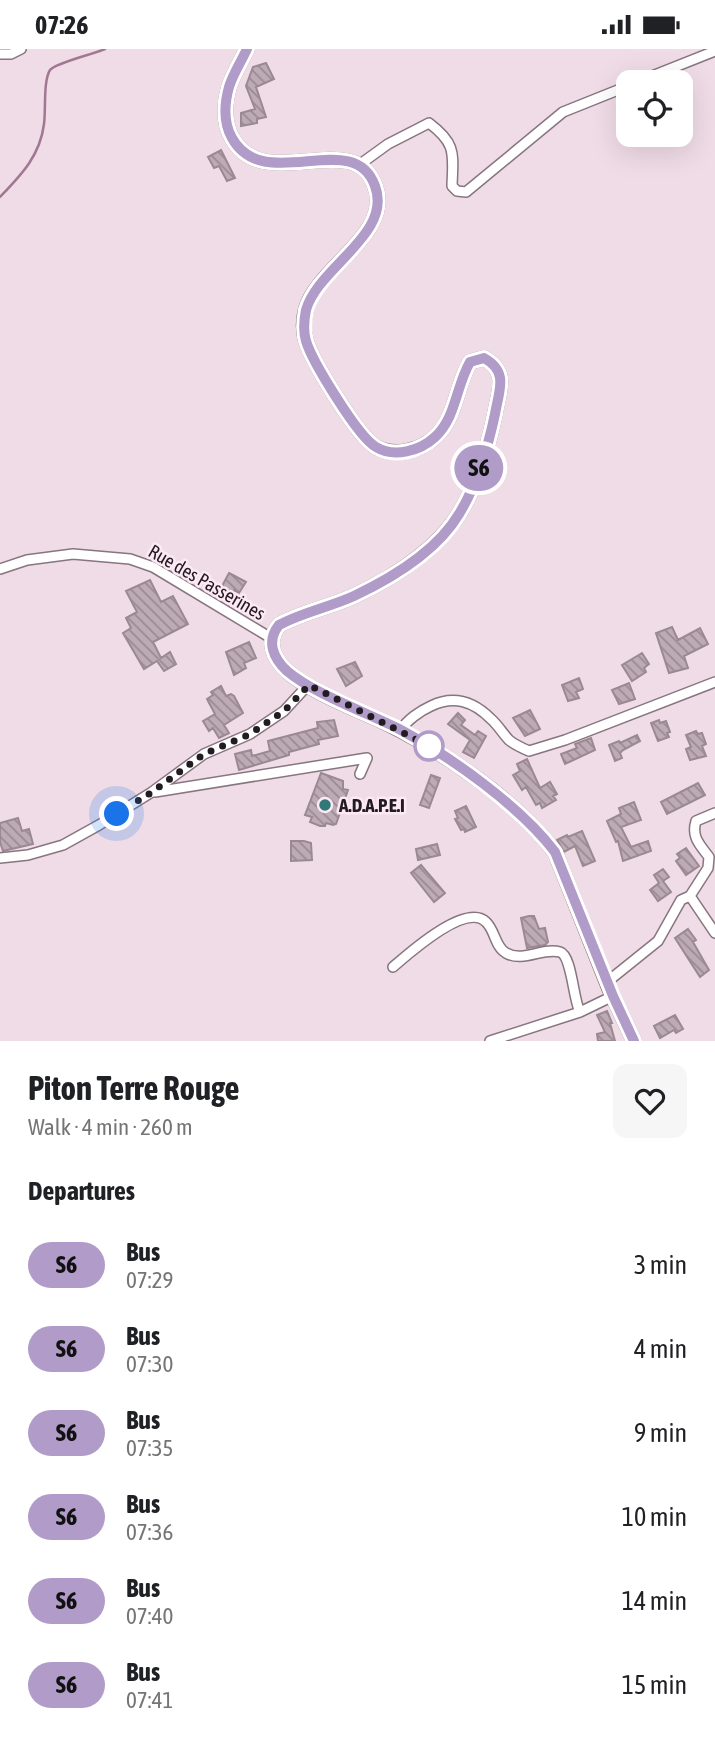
<!DOCTYPE html>
<html lang="en">
<head>
<meta charset="utf-8">
<style>
  :root { --surface:#fff; --page:#f6f6f6; --text:#202124; --muted:#757577 }
  body { margin:0; font-family:"Asap Condensed",sans-serif; background:var(--page); color:var(--text); height:100vh; display:flex; flex-direction:column; font-size:26px; white-space:nowrap }
  * { box-sizing:border-box; margin:0 }
  p { font-size:23px; color:var(--muted) }
  .icon { flex:none; width:38px; height:38px; fill:none; stroke:currentColor; stroke-width:2; stroke-linecap:round; stroke-linejoin:round }
  .map { position:relative; height:992px; overflow:hidden }
  .drawer { display:flex; flex-direction:column; background:var(--surface); flex:1 }
  .drawer>* { flex:none }
  .badge { padding:0 14px; border-radius:23px; font-size:24px; line-height:46px }
  .tools { position:absolute; left:616px; top:21px; display:grid; gap:14px }
  .tools a { display:grid; place-items:center; width:77px; height:77px; border-radius:14px; background:var(--surface); box-shadow:0 7px 28px #0002; font-size:35px }
  .you { position:absolute; width:35px; height:35px; margin:-18px; border:5px solid #fff; border-radius:50%; background:#1a73e8; box-shadow:0 0 0 10px #1a73e833 }
  .map>.badge { position:absolute; translate:-50% -50%; box-shadow:0 0 0 4px #fff }
  h2 { padding:0 28px; font-size:26px; line-height:63px }
  .round { display:grid; place-items:center; flex:none; width:74px; height:74px; border-radius:14px; background:var(--page) }
  .summary { display:flex; align-items:center; justify-content:space-between; height:119px; padding:0 28px }
  h1 { font-size:33px; font-weight:700; line-height:52px }
  ul { padding:0; list-style:none }
  li { display:flex; align-items:center; gap:21px; height:84px; padding:0 28px }
  li div { flex:1 }
  li b { display:block; font-size:26px }
  li em { font-style:normal }
  li .badge { min-width:77px; font-weight:700; text-align:center }
  .status { display:flex; justify-content:space-between; align-items:center; height:49px; padding:0 35px; background:var(--surface); direction:ltr }
  .status svg { height:19px; fill:currentColor }
  .map>svg:first-child { display:block }
  .lines { fill:none; stroke-linecap:round; stroke-linejoin:round }
  .stream { stroke:#a17791; stroke-width:2.5 }
  .building { fill:url(#building-back-hatch); stroke:#9a8892; stroke-width:2 }
  .minor-casing { stroke:#87757f; stroke-width:12 }
  .secondary-casing { stroke:#87757f; stroke-width:16 }
  .minor { stroke:#fff; stroke-width:9 }
  .secondary { stroke:#f4d4e9; stroke-width:12 }
  .line-casing { stroke:#fff; stroke-width:16 }
  .line { stroke:#b19bc9; stroke-width:10 }
  .walk { stroke:#221b1f; stroke-width:7; stroke-dasharray:0 12.6 }
  .stop-dot { fill:#fff; stroke:#b19bc9; stroke-width:3.5 }
  .poi-dot { fill:#307976; stroke:#fde9f5; stroke-width:2.5 }
  .labels { text-anchor:middle; stroke-width:5; stroke-linejoin:round; paint-order:stroke }
  .street-label { font-size:19px; fill:#221b1f; stroke:#fde9f5 }
  .poi-label { font-size:19px; font-weight:bold; fill:#221b1f; stroke:#fde9f5; text-anchor:start }
</style>
</head>
<body>
<div class="status"><b>07:26</b><svg viewBox="0 0 49 12"><path d="M0 12V9h3v3zM5 12V6h3v6zM10 12V3h3v9zM15 12V0h3v12zM26 1h20v11H26zM47 4h2v5h-2z"/></svg></div>
<div class="map">
<svg width="715" height="992" viewBox="0 0 715 992">
  <defs>
    <pattern id="building-back-hatch" width="6" height="6" patternUnits="userSpaceOnUse" patternTransform="scale(1.75)"><rect width="6" height="6" fill="#bdaab5"/><path d="M-1 5l2 2M0 0l6 6M5-1l2 2" fill="none" stroke="#998a93"/></pattern>
  </defs>
  <rect width="100%" height="100%" fill="#f0dce7"/>
  <g class="lines">
    <path class="stream" d="M0,148c21,-22 40,-41 44,-73 2,-13 -1,-43 6,-54 5,-7 44,-16 55,-21"/>
  </g>
  <path class="building" d="M266,14l8,16 -18,8 10,30 -9,2v4l-16,3v-13l14,-4 -9,-23 7,-19z
    M221,101l14,28 -8,3 -8,-15 -5,2 -6,-11z
    M229,524l17,9 -7,11 -5,-3 -2,3 -11,-5z
    M150,531l11,22 12,-6 15,28 -35,18 8,16 9,-6 6,12 -12,7 -7,-10 -13,8 -21,-36 8,-5 -5,-10 11,-6 -11,-21z
    M672,578l6,13 22,-12 8,16 -24,12 4,12 -19,5 -13,-40z
    M249,593l7,16 -12,5 2,5 -12,7 -8,-23z
    M642,604l7,11 -5,4 2,4 -14,9 -10,-16z
    M355,613l7,14 -16,10 -9,-17z
    M579,629l4,11 -7,3 3,6 -11,3 -6,-16z
    M629,634l6,16 -16,5 -7,-14z
    M221,637l5,10 5,-2 3,2 9,17 -19,12 5,8 -10,5 -6,-10 -4,3 -6,-10 12,-7 -8,-15 6,-4 -2,-3z
    M530,661l10,19 -15,7 -12,-18z
    M458,664l7,7 -4,5 14,10 3,-4 8,5 -12,22 -11,-6 7,-12 -22,-16z
    M334,671l4,16 -20,4 1,4 -30,8v3l-50,15 -4,-16 16,-4 1,6 18,-5 -2,-10 50,-13 -1,-6z
    M659,671l1,3 6,-2 4,11 -3,1 2,4 -11,4 -7,-18z
    M696,682l2,3 4,-1 4,11 -4,2 4,10 -16,4 -4,-11 5,-2 -5,-12z
    M637,686l3,6 -17,9 -3,3 2,5 -7,3 -6,-16 10,-4 1,2z
    M591,689l4,12 -30,14 -4,-10 16,-6 -2,-4z
    M527,710l13,29 10,-6 7,12 -4,2 3,4 -14,8 -2,-5 -4,2 -10,-18 -4,3 -9,-15 7,-4 -3,-7z
    M321,724l22,8v8l5,1 -12,34 -3,1 -7,-2 -1,3h-5l-10,-4 2,-5 -7,-2z
    M431,726l9,3 -11,30 -9,-3z
    M698,734l7,12 -38,19 -6,-12z
    M634,753l7,18 -20,7 10,20 17,-6 3,10 -28,10 -5,-20 -2,1 -9,-21 14,-7 -2,-6z
    M466,757l10,21 -11,5 -1,-3 -3,1 -6,-11 3,-1 -3,-7z
    M18,769l4,13 7,-2 4,15 -30,7 -3,-9v-19z
    M582,782l13,30 -12,5 -8,-20 -11,6 -7,-12 10,-5 1,2z
    M291,792h13l7,2 1,17 -21,1z
    M437,795l3,11 -22,5 -2,-11z
    M686,799l13,18 -13,9 -10,-14 4,-3 -3,-4z
    M421,816l24,28 -11,9 -23,-29z
    M663,820l6,8 -6,4 8,11 -13,9 -8,-11 9,-7 -5,-8z
    M529,867h5l5,13 6,-1 3,14 -3,3 -18,3 -6,-30z
    M688,880l8,11 -3,2 16,28 -9,7 -25,-39z
    M607,962l5,12h-2l5,18h-17l-1,-7 8,-2 -8,-17z
    M675,966l8,14 -7,4 -2,-3 -14,8 -6,-12z"/>
  <g class="lines">
    <g class="minor-casing">
      <path id="minor" d="M0,5h11l10,-5
        M637,33l78,-31
        M359,116l29,-21 41,-21c28,21 24,31 23,63l5,5 9,1 97,-80 65,-26
        M0,520l27,-9 46,-6 57,5 23,8 118,71
        M401,681c6,-10 19,-19 30,-24 23,-11 42,-5 60,13 7,6 12,15 18,21 6,5 13,8 20,11l36,-11 150,-58
        M155,743l212,-34 -7,16
        M0,809l28,-3 35,-10 36,-20 53,-33 52,-38 46,-20 34,-23 24,-26
        M690,847l25,37
        M393,918c15,-13 73,-65 93,-45 9,8 9,25 20,31 17,10 37,-6 54,-1 12,4 13,47 20,60
        M607,933l51,-41 23,-41 9,-4 18,-28 1,-11c-9,-12 -18,-20 -13,-36l19,-8
        M490,992l90,-29 33,-16"/>
    </g>
    <g class="secondary-casing">
      <path id="secondary" d="M247,0c-6,13 -14,25 -18,38 -5,18 -6,35 3,51 32,58 122,-12 143,48 18,48 -57,81 -69,123 -3,11 -3,22 0,32 6,20 52,96 70,106 18,10 44,4 59,-10 21,-19 21,-51 35,-75l14,-4c25,14 15,32 11,56 -7,33 -18,71 -36,100 -23,37 -67,64 -105,82 -24,11 -51,16 -75,29 -13,16 -6,33 8,46 24,21 70,38 99,52 57,28 131,79 169,129l54,136 25,53"/>
    </g>
    <use href="#minor" class="minor"/>
    <use href="#secondary" class="secondary"/>
  </g>
  <g class="lines">
    <g class="line-casing">
      <path id="line" d="M247,0c-6,13 -14,25 -18,38 -5,18 -6,35 3,51 32,58 122,-12 143,48 18,48 -57,81 -69,124 -2,10 -3,21 0,31 6,20 52,96 70,106 18,11 44,4 59,-10 21,-19 21,-51 35,-75l14,-4c25,14 15,32 11,56 -7,33 -18,71 -36,100 -22,37 -67,64 -105,82 -24,11 -51,16 -75,29 -13,16 -6,33 8,46 27,23 81,42 114,59 50,27 119,76 154,122l58,144 21,45"/>
    </g>
    <use href="#line" class="line"/>
    <path class="walk" d="M117,765l35,-22 52,-38 46,-20 34,-23 25,-26 120,61"/>
  </g>
  <circle class="stop-dot" cx="429" cy="697" r="14"/>
  <circle class="poi-dot" cx="325" cy="756" r="7"/>
  <g class="labels">
    <g class="street-label">
      <text transform="translate(207 533) rotate(30)" y="7">Rue des Passerines</text>
    </g>
    <g class="poi-label">
      <text x="339" y="763">A.D.A.P.E.I</text>
    </g>
  </g>
</svg>
<div class="tools">
<a><svg class="icon" aria-label="locate" viewBox="0 0 24 24"><circle cx="12" cy="12" r="6"/><path d="M12 2v4M12 18v4M2 12h4M18 12h4"/></svg></a>
</div>
<div class="you" style="left:117px;top:765px"></div>
<b class="badge" style="left:479px;top:419px;background:#b19bc9;color:#111">S6</b>
</div>
<section class="drawer">
<div class="summary"><div><h1>Piton Terre Rouge</h1><p>Walk · 4 min · 260 m</p></div><a class="round"><svg class="icon" aria-label="heart" viewBox="0 0 24 24"><path d="M12 20l-8-8c-3-5 5-10 8-4 3-6 11-1 8 4z"/></svg></a></div>
<h2>Departures</h2>
<ul>
<li><span class="badge" style="background:#b19bc9;color:#111">S6</span><div><b>Bus</b><p>07:29</p></div><em>3 min</em></li>
<li><span class="badge" style="background:#b19bc9;color:#111">S6</span><div><b>Bus</b><p>07:30</p></div><em>4 min</em></li>
<li><span class="badge" style="background:#b19bc9;color:#111">S6</span><div><b>Bus</b><p>07:35</p></div><em>9 min</em></li>
<li><span class="badge" style="background:#b19bc9;color:#111">S6</span><div><b>Bus</b><p>07:36</p></div><em>10 min</em></li>
<li><span class="badge" style="background:#b19bc9;color:#111">S6</span><div><b>Bus</b><p>07:40</p></div><em>14 min</em></li>
<li><span class="badge" style="background:#b19bc9;color:#111">S6</span><div><b>Bus</b><p>07:41</p></div><em>15 min</em></li>
</ul>
</section>
</body>
</html>
